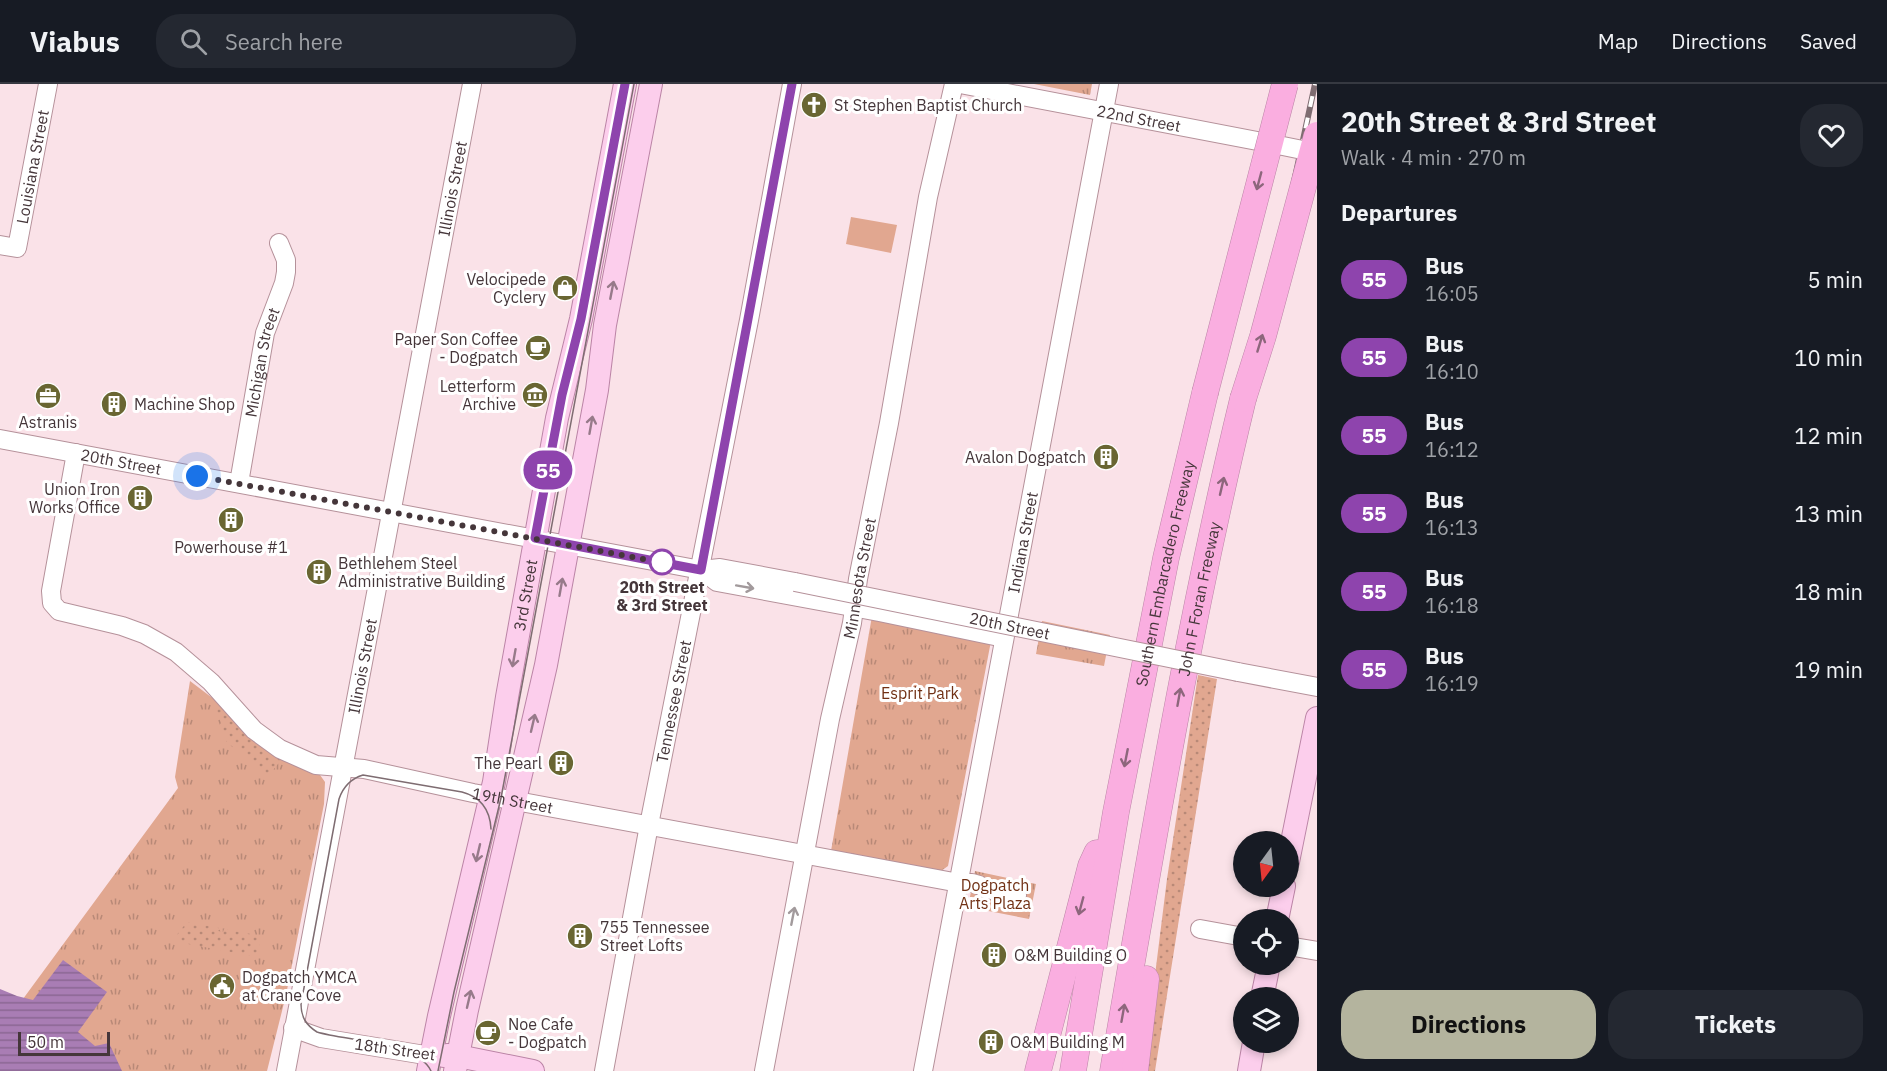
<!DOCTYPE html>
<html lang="en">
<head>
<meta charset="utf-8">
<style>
  :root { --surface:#171b24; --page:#242831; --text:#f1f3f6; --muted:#9ea1a6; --line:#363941; --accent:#b4b49e }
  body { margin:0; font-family:"IBM Plex Sans",sans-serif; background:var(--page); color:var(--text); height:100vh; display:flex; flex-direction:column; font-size:22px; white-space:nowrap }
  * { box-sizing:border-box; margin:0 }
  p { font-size:20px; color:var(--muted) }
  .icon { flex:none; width:33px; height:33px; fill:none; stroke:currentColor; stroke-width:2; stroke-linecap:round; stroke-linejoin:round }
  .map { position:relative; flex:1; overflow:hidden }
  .side { display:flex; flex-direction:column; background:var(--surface); width:570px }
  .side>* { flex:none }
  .badge { padding:0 12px; border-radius:20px; font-size:21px; line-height:39px }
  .needle { width:39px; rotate:195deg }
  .controls { position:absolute; left:1233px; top:747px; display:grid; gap:12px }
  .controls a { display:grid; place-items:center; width:66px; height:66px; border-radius:50%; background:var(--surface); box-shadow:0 3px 9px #0003; font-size:30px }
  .scale { position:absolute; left:18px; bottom:15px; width:92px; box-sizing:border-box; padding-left:6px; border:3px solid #45363a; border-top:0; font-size:16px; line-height:21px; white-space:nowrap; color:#45363a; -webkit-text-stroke:4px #fff; paint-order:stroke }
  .you { position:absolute; width:30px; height:30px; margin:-15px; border:4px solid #fff; border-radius:50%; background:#1a73e8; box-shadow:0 0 0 9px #1a73e833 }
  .map>.badge { position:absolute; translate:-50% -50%; box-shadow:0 0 0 3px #fff }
  h2 { padding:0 24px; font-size:22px; line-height:54px }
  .round { display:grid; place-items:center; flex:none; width:63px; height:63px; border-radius:24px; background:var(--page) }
  .summary { display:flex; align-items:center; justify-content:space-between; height:102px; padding:0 24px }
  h1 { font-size:28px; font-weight:800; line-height:45px }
  .action { display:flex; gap:12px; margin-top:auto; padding:12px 24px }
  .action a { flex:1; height:69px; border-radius:24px; background:var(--accent); color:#111; font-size:24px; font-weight:800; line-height:69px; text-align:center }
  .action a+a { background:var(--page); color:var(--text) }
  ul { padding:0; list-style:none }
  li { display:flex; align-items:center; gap:18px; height:78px; padding:0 24px }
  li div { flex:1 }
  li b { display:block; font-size:22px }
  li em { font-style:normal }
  li .badge { min-width:66px; font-weight:700; text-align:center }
  header { display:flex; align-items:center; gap:36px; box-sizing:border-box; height:84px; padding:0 30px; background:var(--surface); border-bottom:2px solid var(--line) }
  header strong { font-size:28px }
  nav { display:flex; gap:33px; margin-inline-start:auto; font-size:21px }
  .search { width:420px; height:54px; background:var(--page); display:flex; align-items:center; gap:15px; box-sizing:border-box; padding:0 21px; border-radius:24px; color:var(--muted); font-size:22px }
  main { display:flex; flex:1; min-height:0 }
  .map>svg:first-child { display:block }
  .grass { fill:#e1a790 }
  .park { fill:url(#park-tufts) }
  .garden { fill:url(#garden-dots) }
  .water { fill:url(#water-rules) }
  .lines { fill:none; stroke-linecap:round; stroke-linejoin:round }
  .minor-casing { stroke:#b5919a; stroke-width:20 }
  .major-casing { stroke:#bb84a6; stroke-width:24 }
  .highway-casing { stroke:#bb84a6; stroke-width:27 }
  .minor { stroke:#fff; stroke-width:18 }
  .major { stroke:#fcceec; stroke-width:22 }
  .highway { stroke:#faaee0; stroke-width:26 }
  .tram { stroke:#7e6c71; stroke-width:1.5 }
  .rail-casing { stroke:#7e6c71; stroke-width:6 }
  .rail { stroke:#fff; stroke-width:4; stroke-dasharray:11; stroke-linecap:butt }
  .minor-bridge-casing { stroke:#b5919a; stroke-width:20; stroke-linecap:butt }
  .highway-bridge-casing { stroke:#bb84a6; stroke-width:27; stroke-linecap:butt }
  .minor-bridge { stroke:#fff; stroke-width:18 }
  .highway-bridge { stroke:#faaee0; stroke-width:26 }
  .oneway { stroke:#8d667c }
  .oneway2 { stroke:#977a8a }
  .oneway3 { stroke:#a29a9c }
  .line-casing { stroke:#fff; stroke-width:14 }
  .line { stroke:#8e44ad; stroke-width:9 }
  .walk { stroke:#45363a; stroke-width:6; stroke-dasharray:0 10.8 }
  .stop-dot { fill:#fff; stroke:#8e44ad; stroke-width:3 }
  .labels { text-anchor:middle; stroke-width:6; stroke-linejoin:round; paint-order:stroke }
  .poi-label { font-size:16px; fill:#45363a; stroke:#fff; text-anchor:start }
  .street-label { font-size:16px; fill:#45363a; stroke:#fff }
  .stop-label { font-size:16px; font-weight:bold; fill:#45363a; stroke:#fff }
  .park-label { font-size:16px; fill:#713115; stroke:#fff }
</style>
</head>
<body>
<header>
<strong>Viabus</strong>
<div class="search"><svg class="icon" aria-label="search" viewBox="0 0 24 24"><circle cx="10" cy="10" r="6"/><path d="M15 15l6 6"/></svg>Search here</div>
<nav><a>Map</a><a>Directions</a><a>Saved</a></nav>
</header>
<main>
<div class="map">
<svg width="1317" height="987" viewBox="0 0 1317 987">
  <defs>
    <pattern id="park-tufts" width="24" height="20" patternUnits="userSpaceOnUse" patternTransform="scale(1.5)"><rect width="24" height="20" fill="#e1a790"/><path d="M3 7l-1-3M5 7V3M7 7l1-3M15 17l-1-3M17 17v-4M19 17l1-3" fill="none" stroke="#b88977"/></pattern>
    <pattern id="garden-dots" width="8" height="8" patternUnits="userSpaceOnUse" patternTransform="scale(1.5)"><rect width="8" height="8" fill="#e1a790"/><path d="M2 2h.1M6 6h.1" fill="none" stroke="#b88977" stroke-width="1.8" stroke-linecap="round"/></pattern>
    <pattern id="water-rules" width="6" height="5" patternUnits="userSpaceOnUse" patternTransform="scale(1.5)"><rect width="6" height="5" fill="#a97db4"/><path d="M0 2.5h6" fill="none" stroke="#8b6793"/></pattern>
  </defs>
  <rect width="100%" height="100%" fill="#fae2e8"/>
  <path class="grass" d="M851,133l46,8 -6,28 -45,-9z"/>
  <path class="park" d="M1034,0h58l-2,11z
    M872,532l119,25 -43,225 -7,5 -110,-20z
    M1042,537l68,14 -6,31 -68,-12z
    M190,597l29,22 63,56 38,16 5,7 -1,22 -38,191 -19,76h-228l-19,-68 158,-215 -3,-11z
    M975,787l61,13 -7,35 -61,-12z"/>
  <path class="garden" d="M1198,591l19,4 -62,392h-12l24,-192z
    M219,619l63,56 -13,16 -43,-33 4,-6 -12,-9 4,-6 -5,-4 2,-3 -5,-5z
    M187,838l32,6 -1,3 5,1 1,-3 37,7 -4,21 -37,-7 1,-3 -5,-1 -1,3 -43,-8z"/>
  <path class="water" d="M63,876l44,32 -29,40 17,14 14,-3 13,28h-122v-82l17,7 16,4z"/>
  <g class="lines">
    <g class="minor-casing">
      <g id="minor">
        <path id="s1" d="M960,0l313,60"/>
        <path id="s2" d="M0,161l17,3 31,-164"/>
        <path id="s3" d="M0,355l701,131 19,-2 75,14"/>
        <path id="s4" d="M76,369l-25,138 1,12 7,8 63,15 22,8 32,18 35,30 43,48 26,19 36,16 48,4 109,24 486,90h13l7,2 7,4 31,6"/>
        <path id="s5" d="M239,399l26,-150 19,-50 2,-11v-12l-7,-17"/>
        <path d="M701,486l16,12 162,30 125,26"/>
        <path d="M1238,588l79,15"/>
        <path d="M1200,845l44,8"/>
        <path d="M1288,862l29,5"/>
        <path d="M293,944l28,10 110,18"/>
        <path id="s6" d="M286,987l186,-987"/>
        <path id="s7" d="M604,987l45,-246 100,-505 43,-236"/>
        <path id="s8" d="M764,987l66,-352 22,-96 6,-44 31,-156 39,-226 26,-113"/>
        <path id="s9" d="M923,987l186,-987"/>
      </g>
    </g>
    <g class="major-casing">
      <g id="major">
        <path d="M1288,778l29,-144"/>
        <path d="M1277,836l7,-34"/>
        <path d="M1262,914l7,-34"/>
        <path d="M444,972l3,-1 11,1 75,15"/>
        <path id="s10" d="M428,987l11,-55 55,-234 13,-85 50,-279 24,-99 44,-235"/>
        <path d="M455,987l12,-61 79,-345 51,-275 8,-65 46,-241"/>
        <path d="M1249,987l5,-29"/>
      </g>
    </g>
    <g class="highway-casing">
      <g id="highway">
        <path d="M1038,987l53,-205 6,-13"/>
        <path id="s11" d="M1073,987l43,-259 50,-254 39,-165"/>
        <path id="s12" d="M1113,987c39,-225 76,-450 130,-672"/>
        <path d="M1135,987l11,-92"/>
      </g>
    </g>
    <use href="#minor" class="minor"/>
    <use href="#major" class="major"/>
    <use href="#highway" class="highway"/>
    <path class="tram" d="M431,987c-13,-29 -85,-30 -114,-39 -11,-7 -16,-15 -16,-28l38,-205c4,-12 11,-20 24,-24l99,17c19,5 28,17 29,37
      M438,987l16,-79 47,-194 133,-714"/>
    <g class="rail-casing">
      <path id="rail" d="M1271,217l14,-77 30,-140"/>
    </g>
    <use href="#rail" class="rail"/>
    <g class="minor-bridge-casing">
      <g id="minor-bridge">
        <path d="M1273,60l44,9"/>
        <path id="s13" d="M795,498l443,90"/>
      </g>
    </g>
    <g class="highway-bridge-casing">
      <path id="highway-bridge" d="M1205,309l80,-309
        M1243,315l20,-63 54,-201"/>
    </g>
    <use href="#minor-bridge" class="minor-bridge"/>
    <use href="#highway-bridge" class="highway-bridge"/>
  </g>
  <defs><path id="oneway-shaft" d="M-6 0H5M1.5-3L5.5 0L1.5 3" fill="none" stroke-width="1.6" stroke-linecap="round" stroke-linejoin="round" transform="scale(1.5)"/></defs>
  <g class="oneway">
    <use href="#oneway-shaft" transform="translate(1259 97) rotate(105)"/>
    <use href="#oneway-shaft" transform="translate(1260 259) rotate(-73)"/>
    <use href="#oneway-shaft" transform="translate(1222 402) rotate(-77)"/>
    <use href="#oneway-shaft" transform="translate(1179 613) rotate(-80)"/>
    <use href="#oneway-shaft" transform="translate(1126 674) rotate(101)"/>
    <use href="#oneway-shaft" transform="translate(1081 822) rotate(105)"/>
    <use href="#oneway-shaft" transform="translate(1123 929) rotate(-80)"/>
  </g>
  <g class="oneway2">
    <use href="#oneway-shaft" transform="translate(612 206) rotate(-79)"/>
    <use href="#oneway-shaft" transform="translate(591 341) rotate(-80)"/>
    <use href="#oneway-shaft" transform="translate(561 503) rotate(-80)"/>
    <use href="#oneway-shaft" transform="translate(514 574) rotate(100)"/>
    <use href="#oneway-shaft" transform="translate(533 639) rotate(-77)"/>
    <use href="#oneway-shaft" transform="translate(478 769) rotate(103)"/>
    <use href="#oneway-shaft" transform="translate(469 915) rotate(-77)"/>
  </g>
  <g class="oneway3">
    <use href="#oneway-shaft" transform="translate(745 503) rotate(10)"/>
    <use href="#oneway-shaft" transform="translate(793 832) rotate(-79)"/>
  </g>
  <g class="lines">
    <g class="line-casing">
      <path id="line" d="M625,0l-44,235 -19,76 -27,143 166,32 91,-486"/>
    </g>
    <use href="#line" class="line"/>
    <path class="walk" d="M197,392l473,88 -8,-2"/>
  </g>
  <defs>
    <g id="church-disc" transform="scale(1.35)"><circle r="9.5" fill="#696632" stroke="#fff"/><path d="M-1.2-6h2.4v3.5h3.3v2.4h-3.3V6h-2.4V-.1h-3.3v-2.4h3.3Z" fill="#fff"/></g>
    <g id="shop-disc" transform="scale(1.35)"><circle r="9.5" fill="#696632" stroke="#fff"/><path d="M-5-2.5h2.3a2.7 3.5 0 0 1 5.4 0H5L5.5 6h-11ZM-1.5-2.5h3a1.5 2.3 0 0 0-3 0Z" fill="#fff"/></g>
    <g id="cafe-disc" transform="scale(1.35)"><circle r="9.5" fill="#696632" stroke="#fff"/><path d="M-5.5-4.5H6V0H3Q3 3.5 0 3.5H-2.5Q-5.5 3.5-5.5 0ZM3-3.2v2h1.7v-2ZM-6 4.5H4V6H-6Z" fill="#fff"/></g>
    <g id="museum-disc" transform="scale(1.35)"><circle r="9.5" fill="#696632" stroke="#fff"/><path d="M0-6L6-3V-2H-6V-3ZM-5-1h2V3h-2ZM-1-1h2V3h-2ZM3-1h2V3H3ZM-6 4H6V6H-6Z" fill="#fff"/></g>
    <g id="office-disc" transform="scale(1.35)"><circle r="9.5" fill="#696632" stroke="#fff"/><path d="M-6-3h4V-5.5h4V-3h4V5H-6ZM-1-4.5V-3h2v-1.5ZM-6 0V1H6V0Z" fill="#fff"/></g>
    <g id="building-disc" transform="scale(1.35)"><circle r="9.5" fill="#696632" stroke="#fff"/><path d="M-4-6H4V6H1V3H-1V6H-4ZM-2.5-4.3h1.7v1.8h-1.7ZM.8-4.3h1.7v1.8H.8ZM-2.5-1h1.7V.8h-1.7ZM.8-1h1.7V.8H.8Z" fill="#fff"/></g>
    <g id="civic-disc" transform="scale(1.35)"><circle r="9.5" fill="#696632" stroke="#fff"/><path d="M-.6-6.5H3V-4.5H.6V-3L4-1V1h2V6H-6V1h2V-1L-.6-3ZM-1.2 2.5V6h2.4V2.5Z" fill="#fff"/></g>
  </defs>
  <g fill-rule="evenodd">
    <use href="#church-disc" x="814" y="21"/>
    <use href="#shop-disc" x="565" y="204"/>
    <use href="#cafe-disc" x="538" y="264"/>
    <use href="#museum-disc" x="535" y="311"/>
    <use href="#office-disc" x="48" y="312"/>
    <use href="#building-disc" x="114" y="320"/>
    <use href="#building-disc" x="1106" y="373"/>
    <use href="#building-disc" x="140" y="414"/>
    <use href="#building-disc" x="231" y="436"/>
    <use href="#building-disc" x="319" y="488"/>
    <use href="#building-disc" x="561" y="679"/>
    <use href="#building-disc" x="580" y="852"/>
    <use href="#building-disc" x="994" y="871"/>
    <use href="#civic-disc" x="222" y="902"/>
    <use href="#cafe-disc" x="488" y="949"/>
    <use href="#building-disc" x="991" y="958"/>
  </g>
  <circle class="stop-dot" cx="662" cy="478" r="12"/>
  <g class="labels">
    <g class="poi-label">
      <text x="834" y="27">St Stephen Baptist Church</text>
      <text x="546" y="201" text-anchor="end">Velocipede<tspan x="546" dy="18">Cyclery</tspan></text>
      <text x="518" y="261" text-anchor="end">Paper Son Coffee<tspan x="518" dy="18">- Dogpatch</tspan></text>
      <text x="516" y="308" text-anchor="end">Letterform<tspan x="516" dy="18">Archive</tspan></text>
      <text x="134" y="326">Machine Shop</text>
      <text x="48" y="344" text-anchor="middle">Astranis</text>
      <text x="1086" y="379" text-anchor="end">Avalon Dogpatch</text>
      <text x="120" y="411" text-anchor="end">Union Iron<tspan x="120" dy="18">Works Office</tspan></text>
      <text x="231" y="469" text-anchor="middle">Powerhouse #1</text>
      <text x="338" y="485">Bethlehem Steel<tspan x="338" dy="18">Administrative Building</tspan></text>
      <text x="542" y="685" text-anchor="end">The Pearl</text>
      <text x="600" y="849">755 Tennessee<tspan x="600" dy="18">Street Lofts</tspan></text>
      <text x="1014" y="877">O&amp;M Building O</text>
      <text x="242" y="899">Dogpatch YMCA<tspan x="242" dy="18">at Crane Cove</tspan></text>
      <text x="508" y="946">Noe Cafe<tspan x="508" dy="18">- Dogpatch</tspan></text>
      <text x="1010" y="964">O&amp;M Building M</text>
    </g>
    <g class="street-label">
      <text dy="6" stroke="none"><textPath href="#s1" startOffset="182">22nd Street</textPath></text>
      <text dy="6" stroke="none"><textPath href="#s2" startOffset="100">Louisiana Street</textPath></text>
      <text dy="6" stroke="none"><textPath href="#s6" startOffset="898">Illinois Street</textPath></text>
      <text dy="6" stroke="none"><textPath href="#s5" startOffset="123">Michigan Street</textPath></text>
      <text dy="6" stroke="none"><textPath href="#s3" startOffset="123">20th Street</textPath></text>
      <text dy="6" stroke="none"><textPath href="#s9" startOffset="538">Indiana Street</textPath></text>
      <text dy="6" stroke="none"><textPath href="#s11" startOffset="506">Southern Embarcadero Freeway</textPath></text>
      <text dy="6" stroke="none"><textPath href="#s8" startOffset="502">Minnesota Street</textPath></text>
      <text dy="6" stroke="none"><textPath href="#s10" startOffset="486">3rd Street</textPath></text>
      <text dy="6" stroke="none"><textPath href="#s12" startOffset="480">John F Foran Freeway</textPath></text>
      <text dy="6" stroke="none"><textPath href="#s13" startOffset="219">20th Street</textPath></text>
      <text dy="6" stroke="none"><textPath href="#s6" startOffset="412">Illinois Street</textPath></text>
      <text dy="6" stroke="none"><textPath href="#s7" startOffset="376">Tennessee Street</textPath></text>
      <text dy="6" stroke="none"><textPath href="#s4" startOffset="670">19th Street</textPath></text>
      <text transform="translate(395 965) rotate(8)" y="6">18th Street</text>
    </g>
    <g class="stop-label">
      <text x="662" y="509">20th Street<tspan x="662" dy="18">&amp; 3rd Street</tspan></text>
    </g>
    <g class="park-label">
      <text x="920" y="615">Esprit Park</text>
      <text x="995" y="807">Dogpatch<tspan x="995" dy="18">Arts Plaza</tspan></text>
    </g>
  </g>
</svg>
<div class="controls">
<a><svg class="needle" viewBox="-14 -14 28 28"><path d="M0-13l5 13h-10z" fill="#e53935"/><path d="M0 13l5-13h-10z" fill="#9ea1a6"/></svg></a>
<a><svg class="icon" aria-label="locate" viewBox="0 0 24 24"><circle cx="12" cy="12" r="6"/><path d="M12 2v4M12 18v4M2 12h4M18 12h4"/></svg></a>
<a><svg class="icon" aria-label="layers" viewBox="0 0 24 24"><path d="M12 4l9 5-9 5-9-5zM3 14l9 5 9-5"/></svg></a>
</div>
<div class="scale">50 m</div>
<div class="you" style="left:197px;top:392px"></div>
<b class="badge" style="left:548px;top:386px;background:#8e44ad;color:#fff">55</b>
</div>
<section class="side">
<div class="summary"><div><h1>20th Street &amp; 3rd Street</h1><p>Walk · 4 min · 270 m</p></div><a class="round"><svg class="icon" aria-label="heart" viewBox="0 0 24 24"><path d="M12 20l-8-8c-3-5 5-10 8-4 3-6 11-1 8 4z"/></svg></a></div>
<h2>Departures</h2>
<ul>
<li><span class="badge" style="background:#8e44ad;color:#fff">55</span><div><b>Bus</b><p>16:05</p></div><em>5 min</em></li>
<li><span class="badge" style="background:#8e44ad;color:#fff">55</span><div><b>Bus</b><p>16:10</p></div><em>10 min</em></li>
<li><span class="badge" style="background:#8e44ad;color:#fff">55</span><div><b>Bus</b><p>16:12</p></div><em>12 min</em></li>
<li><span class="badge" style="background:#8e44ad;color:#fff">55</span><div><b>Bus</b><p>16:13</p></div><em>13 min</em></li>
<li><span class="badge" style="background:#8e44ad;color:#fff">55</span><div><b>Bus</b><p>16:18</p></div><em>18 min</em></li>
<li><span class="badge" style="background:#8e44ad;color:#fff">55</span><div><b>Bus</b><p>16:19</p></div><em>19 min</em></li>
</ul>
<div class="action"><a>Directions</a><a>Tickets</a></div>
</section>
</main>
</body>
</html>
